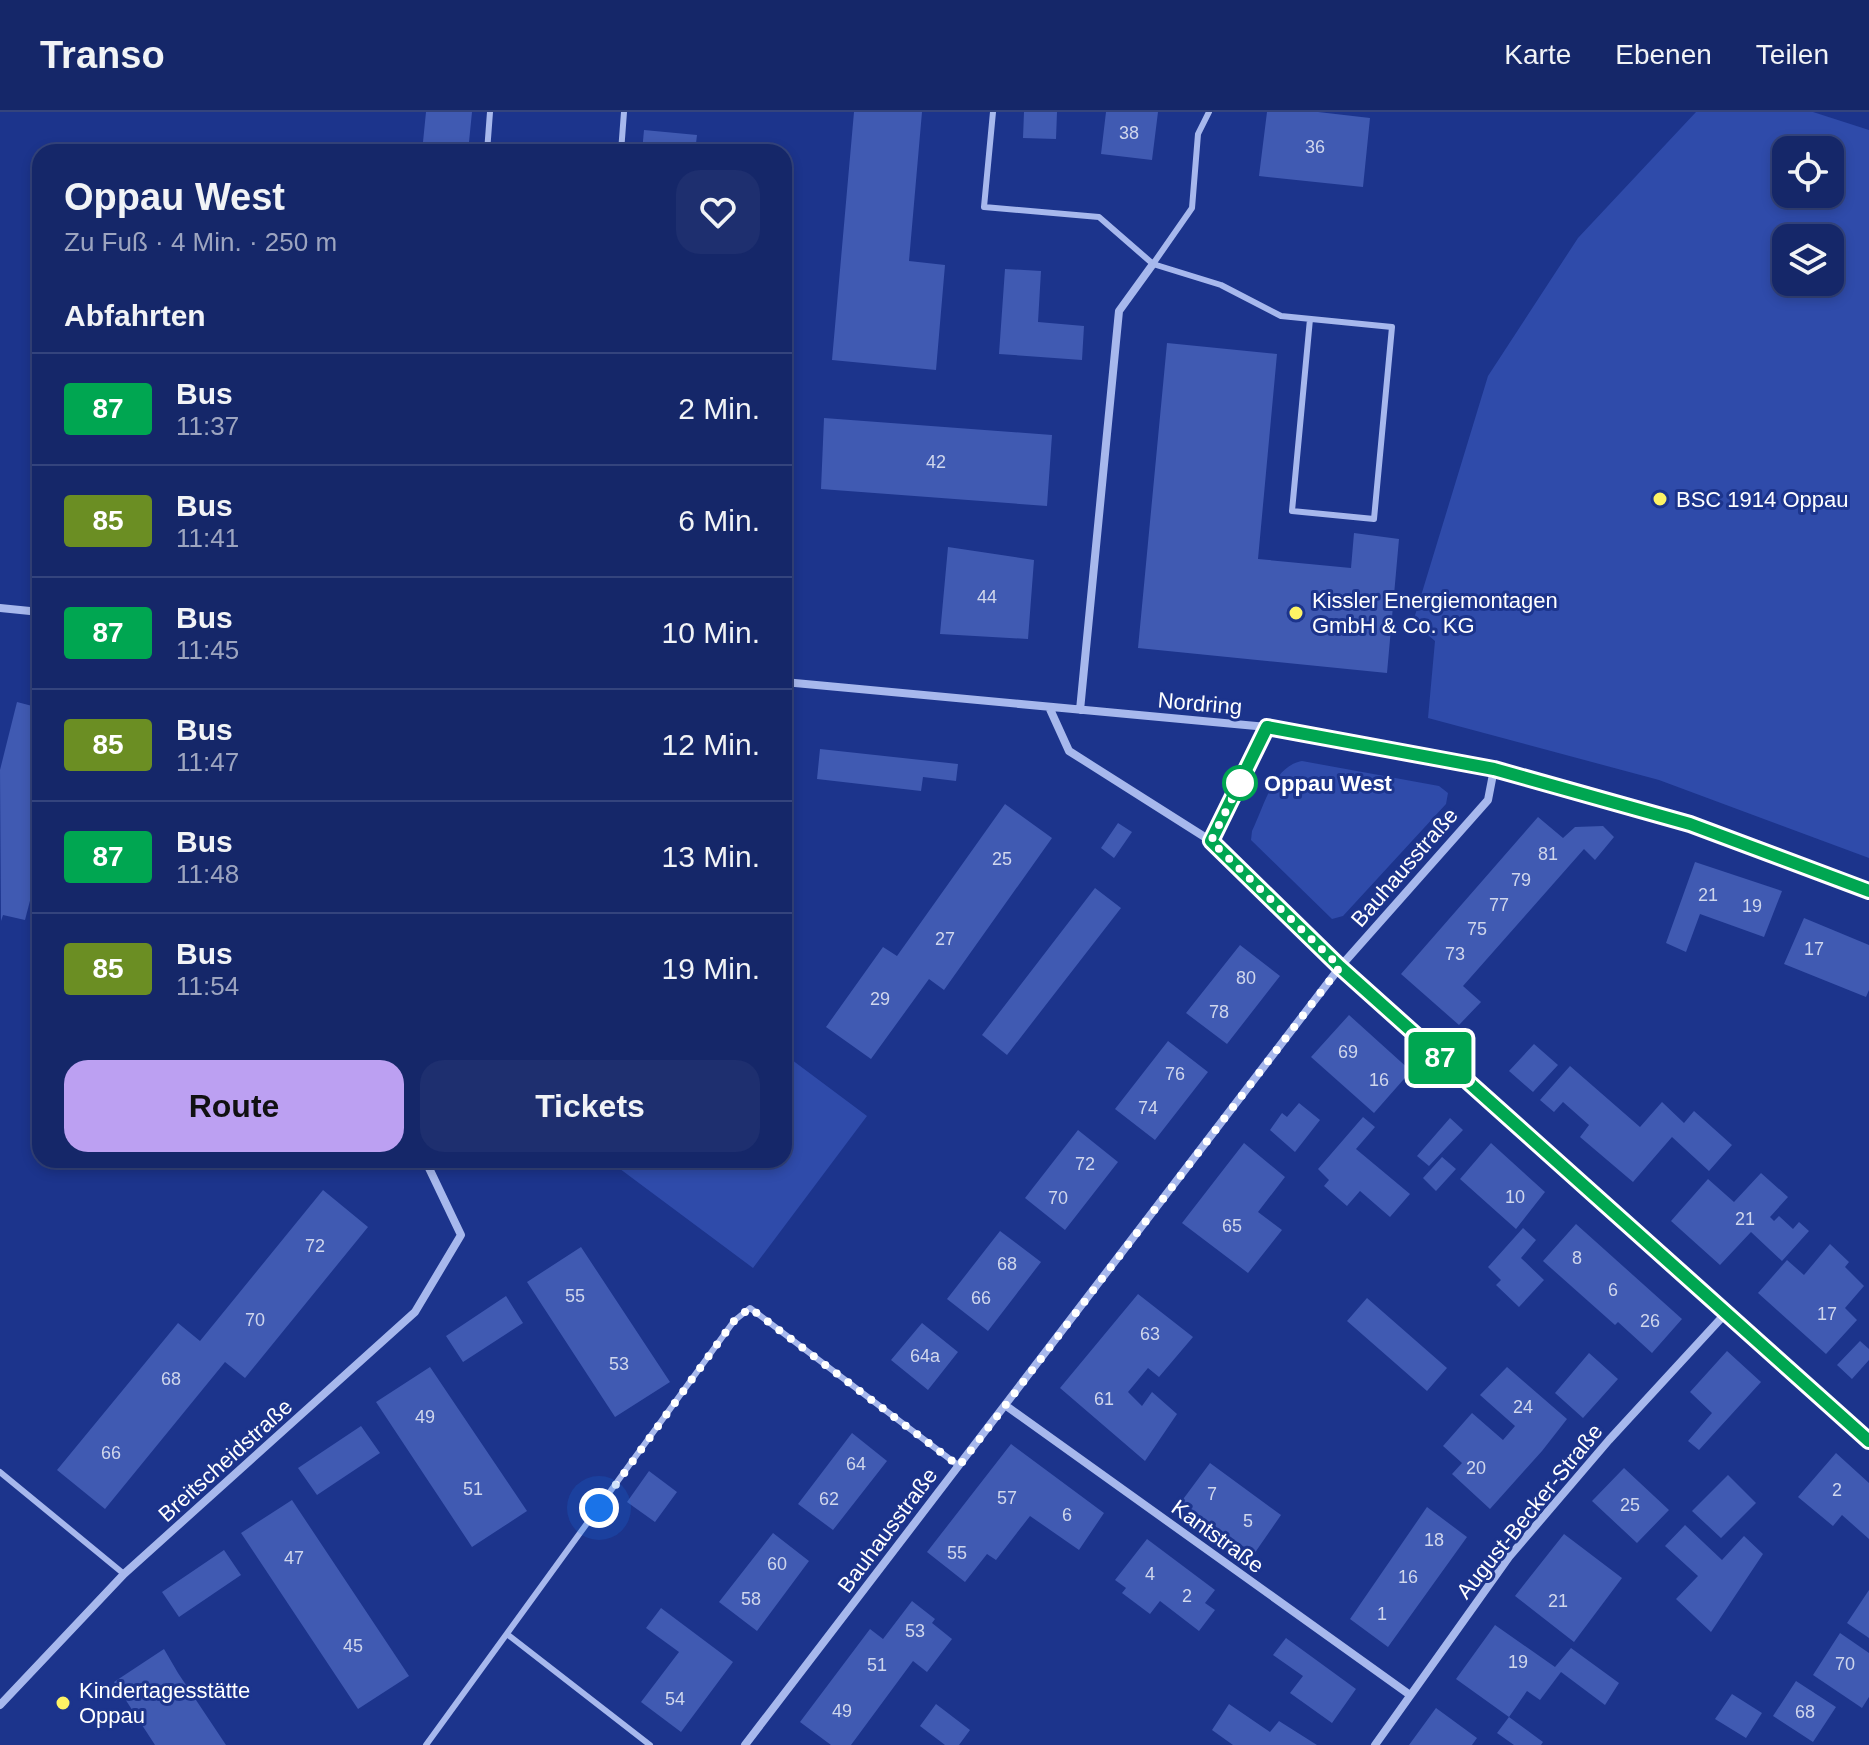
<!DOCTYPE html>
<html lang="de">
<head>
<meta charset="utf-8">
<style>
  :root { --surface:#152769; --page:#1e2f6f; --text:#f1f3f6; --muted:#9da5c0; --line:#34447d; --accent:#bca0f2 }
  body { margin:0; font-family:Helvetica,sans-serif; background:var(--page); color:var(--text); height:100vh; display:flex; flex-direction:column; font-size:30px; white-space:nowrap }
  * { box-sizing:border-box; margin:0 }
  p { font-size:26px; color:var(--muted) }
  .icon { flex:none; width:44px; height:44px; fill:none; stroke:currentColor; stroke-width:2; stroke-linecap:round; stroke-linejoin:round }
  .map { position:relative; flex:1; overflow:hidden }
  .side { position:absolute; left:32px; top:32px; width:760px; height:1024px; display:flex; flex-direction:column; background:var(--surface); border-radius:24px; box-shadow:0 4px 12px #0003,0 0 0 2px var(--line) }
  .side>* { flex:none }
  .badge { padding:0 16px; border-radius:6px; font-size:28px; line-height:52px }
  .buttons { position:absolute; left:1772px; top:24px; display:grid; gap:16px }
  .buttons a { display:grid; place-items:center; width:72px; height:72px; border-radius:16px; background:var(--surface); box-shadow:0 4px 12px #0003,0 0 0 2px var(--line); font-size:40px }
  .you { position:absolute; width:40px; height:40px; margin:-20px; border:6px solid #fff; border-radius:50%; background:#1a73e8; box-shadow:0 0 0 12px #1a73e833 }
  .map>.badge { position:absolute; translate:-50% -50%; box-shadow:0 0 0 4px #fff }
  h2 { padding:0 32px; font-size:30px; line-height:72px }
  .round { display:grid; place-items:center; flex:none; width:84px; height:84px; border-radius:24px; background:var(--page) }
  .overview { display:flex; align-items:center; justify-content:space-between; height:136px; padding:0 32px }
  h1 { font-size:38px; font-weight:800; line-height:60px }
  .primary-button { display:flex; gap:16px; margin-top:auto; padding:16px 32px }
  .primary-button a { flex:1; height:92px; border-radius:24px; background:var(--accent); color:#111; font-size:32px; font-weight:800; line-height:92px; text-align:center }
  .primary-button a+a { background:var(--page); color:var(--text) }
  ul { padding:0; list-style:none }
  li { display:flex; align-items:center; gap:24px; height:112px; padding:0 32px; border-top:2px solid var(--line) }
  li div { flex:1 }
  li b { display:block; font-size:30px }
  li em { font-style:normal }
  li .badge { min-width:88px; font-weight:700; text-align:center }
  header { display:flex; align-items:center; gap:48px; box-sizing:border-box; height:112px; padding:0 40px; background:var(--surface); border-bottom:2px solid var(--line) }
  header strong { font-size:38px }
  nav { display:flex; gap:44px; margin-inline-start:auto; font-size:28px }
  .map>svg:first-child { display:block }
  .green { fill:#2f4baa; fill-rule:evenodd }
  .building { fill:#405ab2 }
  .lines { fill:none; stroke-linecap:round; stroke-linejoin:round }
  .service { stroke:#a7b8ed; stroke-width:6 }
  .minor { stroke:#a7b8ed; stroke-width:8 }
  .line-casing { stroke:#fff; stroke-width:18 }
  .line { stroke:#00a651; stroke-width:12 }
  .walk { stroke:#fff; stroke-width:8; stroke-dasharray:0 14.4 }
  .poi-dot { fill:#fef365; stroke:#1c348c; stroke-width:3 }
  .stop-dot { fill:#fff; stroke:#00a651; stroke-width:4 }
  .labels { text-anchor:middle; stroke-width:6; stroke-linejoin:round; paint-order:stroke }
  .number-label { font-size:18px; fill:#cfd6ec }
  .poi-label { font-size:22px; fill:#fff; stroke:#1c348c; text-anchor:start }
  .street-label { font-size:22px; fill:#fff; stroke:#1c348c }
  .stop-label { font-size:22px; font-weight:bold; fill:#fff; stroke:#1c348c; text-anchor:start }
</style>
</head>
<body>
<header>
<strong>Transo</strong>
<nav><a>Karte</a><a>Ebenen</a><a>Teilen</a></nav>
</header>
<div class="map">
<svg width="1869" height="1633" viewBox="0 0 1869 1633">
  <rect width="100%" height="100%" fill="#1c348c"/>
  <path class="green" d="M1696,0h117l56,18v728l-210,-78 -231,-62 7,-77 -22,-19 75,-246 90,-138zM1786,38h44v44h-44zM1786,126h44v44h-44z
    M1302,649l137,25 9,7 -2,11 -103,112 -11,3 -81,-79 1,-9c12,-24 21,-65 50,-70z
    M784,942l83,62 -114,152 -145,-108h176z"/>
  <path class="building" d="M426,0h46l-4,40h-46z
    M854,0h68l-13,149 36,4 -9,105 -104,-10z
    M1024,0h33l-1,27 -33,-1z
    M1106,0h52l-6,48 -51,-6z
    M1267,0h51l52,6 -7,69 -104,-11z
    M644,18l53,5 -2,17h-53z
    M1005,157l36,2 -3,51 46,4 -2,34 -83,-6z
    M1167,231l110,11 -19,205 93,9 3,-35 45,6 -12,134 -249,-25z
    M824,306l228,17 -5,71 -226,-17z
    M948,435l86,13 -6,79 -88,-5z
    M17,590l23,6v154l-15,58 -22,-5 -2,6 -1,-151z
    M820,637l138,15 -2,17 -33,-4 -2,14 -104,-12z
    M784,681l7,1 -5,48h-2z
    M1005,692l47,34 -108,152 -15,-11 -58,80 -45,-32 57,-80 14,9z
    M1538,705l25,21 12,-11 28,-1 11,11 -19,23 -11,-11 -121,137 18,16 -22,23 -58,-51z
    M1118,711l14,9 -18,26 -13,-10z
    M1695,750l87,29 -18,46 -64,-23 -14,38 -20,-9z
    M1095,776l26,20 -114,147 -25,-20z
    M1804,806l65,27v45l-3,7 -82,-33z
    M1240,833l40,31 -53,68 -41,-31z
    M1349,903l62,56 -37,42 -63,-56z
    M1168,929l40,31 -53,68 -40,-31z
    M1534,932l24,21 -25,27 -24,-21z
    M1570,954l70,61 22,-25 22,21 10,-12 38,34 -23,26 -37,-34 -39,45 -53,-45 9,-12 -26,-23 -9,10 -14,-12z
    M1299,991l21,17 -25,32 -25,-22 12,-17 5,4z
    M1363,1005l12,10 -19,22 54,45 -20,23 -30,-26 -13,15 -23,-20 5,-6 -11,-11z
    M1450,1006l13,12 -34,36 -12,-10z
    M1078,1018l40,32 -53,68 -40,-32z
    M1244,1031l41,34 -27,35 24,18 -34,43 -66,-50z
    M1491,1031l54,49 -29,37 -56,-50z
    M1442,1045l14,12 -20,22 -13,-13z
    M1761,1061l27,24 -18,20 4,4 5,-5 14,13 6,-7 10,9 -27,30 -31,-29 -31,33 -49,-44 37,-42 26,23z
    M323,1078l45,37 -123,151 -20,-16 -120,147 -48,-39 121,-147 22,18z
    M1576,1112l106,95 -30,34 -34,-31 -3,3 -72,-64z
    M1523,1116l13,12 -15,18 23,22 -25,27 -23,-22 5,-5 -13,-13z
    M1000,1119l41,31 -53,69 -41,-32z
    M1830,1132l19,18 -4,5 19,19 -19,22 12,12 -31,34 -68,-61 29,-33 17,15z
    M581,1135l89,135 -55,35 -88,-135z
    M1138,1182l55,43 -34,40 -11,-9 -20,24 14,14 10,-14 25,22 -32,47 -85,-73z
    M506,1184l17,27 -60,39 -17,-26z
    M1367,1186l80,70 -20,23 -80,-70z
    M922,1211l36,29 -30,38 -37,-30z
    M1860,1229l9,8v11l-17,19 -15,-14z
    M1727,1239l34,31 -62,68 -11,-9 24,-28 -22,-21z
    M1589,1241l29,26 -35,39 -28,-25z
    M430,1255l97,144 -55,36 -96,-145z
    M1507,1255l60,52 -25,32 -52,58 -38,-35 10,-11 -19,-17 29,-33 31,27 12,-14 -35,-31z
    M361,1314l19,27 -63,42 -19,-27z
    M852,1321l35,28 -54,69 -35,-26z
    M1011,1332l93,69 -25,37 -49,-34 -34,44 -9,-6 -22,28 -38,-30z
    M1836,1341l33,30v56l-27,-24 -9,11 -35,-29z
    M1210,1351l71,52 -27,39 -73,-52z
    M1624,1356l45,42 -32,33 -45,-42z
    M649,1359l28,21 -22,30 -28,-20z
    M1728,1363l28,28 -35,35 -29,-27z
    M292,1388l117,176 -51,33 -117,-176z
    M1427,1395l40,30 -79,110 -38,-28z
    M1685,1413l37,35 22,-24 19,18 -52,78 -35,-33 22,-23 -33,-30z
    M773,1421l36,28 -52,70 -38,-29z
    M1564,1422l58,44 -48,64 -59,-46z
    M1147,1427l68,51 -10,13 10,7 -16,21 -39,-30 -10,13 -28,-21 4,-5 -11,-8z
    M224,1438l17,25 -62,42 -17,-25z
    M1869,1478v48l-22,-15z
    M912,1489l23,18 -3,4 20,16 -25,33 -14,-11 -62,84h-20l-31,-23 70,-93 13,10z
    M661,1496l72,54 -52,70 -40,-30 38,-50 -33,-24z
    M1495,1513l60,42 16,-19 48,35 -14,22 -44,-33 -21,28 -13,-9 -18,26 34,25 -2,3h-27l-17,-12 12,-16 -53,-38z
    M1840,1521l29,20v44l-7,11 -49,-33z
    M1286,1526l70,51 -24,34 -42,-30 13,-17 -30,-21z
    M164,1537l14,24 48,72h-71l-41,-63z
    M1796,1569l40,26 -23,35 -40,-26z
    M1732,1582l30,19 -16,25 -31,-19z
    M936,1592l34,26 -11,15h-14l-25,-19z
    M1229,1592l41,28 9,-11 38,24h-84l-21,-15z
    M1436,1596l41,30 -5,7h-63z"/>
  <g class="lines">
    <path class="service" d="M993,0l-9,95 115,10 54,47 68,21 60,31 111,11 -18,192 -82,-8 18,-192
      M487,40l3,-40
      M621,40l3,-40
      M1153,152l39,-56 6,-74 11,-22
      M784,385l3,-44
      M1211,729l56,-114
      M0,1360l124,102
      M507,1522l143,111
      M426,1633l308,-424 16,-13 209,158"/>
    <path class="minor" d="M0,496l40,4
      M784,570l483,45 227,42 196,55 179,67
      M1049,595l20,44 142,90 129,126 529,474
      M1080,598l39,-399 34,-47
      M1005,1293l405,290
      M0,1593l124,-131 291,-262 46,-77 -33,-69 -11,-6
      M745,1633l595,-778 148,-167 6,-31
      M1375,1633l134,-188 100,-117 117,-127"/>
  </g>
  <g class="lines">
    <g class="line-casing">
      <path id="line" d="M1869,779l-179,-67 -196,-55 -227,-42 -56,114 129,126 529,474"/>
    </g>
    <use href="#line" class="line"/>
    <path class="walk" d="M599,1396l135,-187 16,-13 209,158 381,-499 -129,-126 29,-58"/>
  </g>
  <g class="poi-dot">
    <circle cx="1660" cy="387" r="8"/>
    <circle cx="1296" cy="501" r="8"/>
    <circle cx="63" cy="1591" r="8"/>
  </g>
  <circle class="stop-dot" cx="1240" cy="671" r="16"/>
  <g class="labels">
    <g class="number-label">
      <text x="1129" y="27">38</text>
      <text x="1315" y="41">36</text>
      <text x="936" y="356">42</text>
      <text x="987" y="491">44</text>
      <text x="1548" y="748">81</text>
      <text x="1002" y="753">25</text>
      <text x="1521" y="774">79</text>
      <text x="1708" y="789">21</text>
      <text x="1499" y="799">77</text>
      <text x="1752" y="800">19</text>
      <text x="1477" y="823">75</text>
      <text x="945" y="833">27</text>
      <text x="1814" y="843">17</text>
      <text x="1455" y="848">73</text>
      <text x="1246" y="872">80</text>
      <text x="880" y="893">29</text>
      <text x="1219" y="906">78</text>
      <text x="1348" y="946">69</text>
      <text x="1175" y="968">76</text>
      <text x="1379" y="974">16</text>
      <text x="1148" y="1002">74</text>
      <text x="1085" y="1058">72</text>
      <text x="1515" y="1091">10</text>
      <text x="1058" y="1092">70</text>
      <text x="1745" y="1113">21</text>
      <text x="1232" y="1120">65</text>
      <text x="315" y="1140">72</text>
      <text x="1577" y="1152">8</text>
      <text x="1007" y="1158">68</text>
      <text x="1613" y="1184">6</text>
      <text x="575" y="1190">55</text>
      <text x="981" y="1192">66</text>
      <text x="1827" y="1208">17</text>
      <text x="255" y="1214">70</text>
      <text x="1650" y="1215">26</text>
      <text x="1150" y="1228">63</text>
      <text x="925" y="1250">64a</text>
      <text x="619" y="1258">53</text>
      <text x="171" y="1273">68</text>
      <text x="1104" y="1293">61</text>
      <text x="1523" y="1301">24</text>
      <text x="425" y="1311">49</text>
      <text x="111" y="1347">66</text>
      <text x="856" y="1358">64</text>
      <text x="1476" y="1362">20</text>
      <text x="473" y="1383">51</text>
      <text x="1837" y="1384">2</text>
      <text x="1212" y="1388">7</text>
      <text x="1007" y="1392">57</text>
      <text x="829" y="1393">62</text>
      <text x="1630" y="1399">25</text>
      <text x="1067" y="1409">6</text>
      <text x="1248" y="1415">5</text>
      <text x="1434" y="1434">18</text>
      <text x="957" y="1447">55</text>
      <text x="294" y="1452">47</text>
      <text x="777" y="1458">60</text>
      <text x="1150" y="1468">4</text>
      <text x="1408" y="1471">16</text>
      <text x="1187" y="1490">2</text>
      <text x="751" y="1493">58</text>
      <text x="1558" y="1495">21</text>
      <text x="1382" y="1508">1</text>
      <text x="915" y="1525">53</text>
      <text x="353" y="1540">45</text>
      <text x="1518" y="1556">19</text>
      <text x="1845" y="1558">70</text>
      <text x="877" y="1559">51</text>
      <text x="675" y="1593">54</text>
      <text x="842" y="1605">49</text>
      <text x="1805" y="1606">68</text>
    </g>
    <g class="poi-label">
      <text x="1676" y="395">BSC 1914 Oppau</text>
      <text x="1312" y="496">Kissler Energiemontagen<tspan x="1312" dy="25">GmbH &amp; Co. KG</tspan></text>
      <text x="79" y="1586">Kindertagesstätte<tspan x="79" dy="25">Oppau</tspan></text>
    </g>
    <g class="street-label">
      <text transform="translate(1200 591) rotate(5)" y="8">Nordring</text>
      <text transform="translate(1404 755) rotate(-49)" y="8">Bauhausstraße</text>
      <text transform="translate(225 1348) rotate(-42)" y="8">Breitscheidstraße</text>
      <text transform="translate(1529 1399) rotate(-51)" y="8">August-Becker-Straße</text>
      <text transform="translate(887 1418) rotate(-53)" y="8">Bauhausstraße</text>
      <text transform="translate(1218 1424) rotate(36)" y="8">Kantstraße</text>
    </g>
    <g class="stop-label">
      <text x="1264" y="679">Oppau West</text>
    </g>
  </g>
</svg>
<div class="buttons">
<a><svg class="icon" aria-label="locate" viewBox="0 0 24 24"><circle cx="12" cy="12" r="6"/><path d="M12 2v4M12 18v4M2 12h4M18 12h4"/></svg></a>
<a><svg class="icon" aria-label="layers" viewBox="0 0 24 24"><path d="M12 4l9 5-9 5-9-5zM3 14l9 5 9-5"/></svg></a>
</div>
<div class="you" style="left:599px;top:1396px"></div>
<b class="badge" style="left:1440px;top:946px;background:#00a651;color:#fff">87</b>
<section class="side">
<div class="overview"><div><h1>Oppau West</h1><p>Zu Fuß · 4 Min. · 250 m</p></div><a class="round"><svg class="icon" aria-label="heart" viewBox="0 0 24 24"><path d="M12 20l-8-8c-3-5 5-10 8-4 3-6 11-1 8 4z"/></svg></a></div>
<h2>Abfahrten</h2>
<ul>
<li><span class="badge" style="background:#00a651;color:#fff">87</span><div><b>Bus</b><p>11:37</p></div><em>2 Min.</em></li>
<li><span class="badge" style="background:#6b8e23;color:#fff">85</span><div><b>Bus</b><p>11:41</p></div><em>6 Min.</em></li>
<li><span class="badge" style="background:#00a651;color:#fff">87</span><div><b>Bus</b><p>11:45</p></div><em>10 Min.</em></li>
<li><span class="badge" style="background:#6b8e23;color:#fff">85</span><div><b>Bus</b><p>11:47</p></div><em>12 Min.</em></li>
<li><span class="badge" style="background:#00a651;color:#fff">87</span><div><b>Bus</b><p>11:48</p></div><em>13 Min.</em></li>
<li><span class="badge" style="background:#6b8e23;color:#fff">85</span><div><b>Bus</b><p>11:54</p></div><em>19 Min.</em></li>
</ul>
<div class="primary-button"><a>Route</a><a>Tickets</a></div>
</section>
</div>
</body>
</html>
